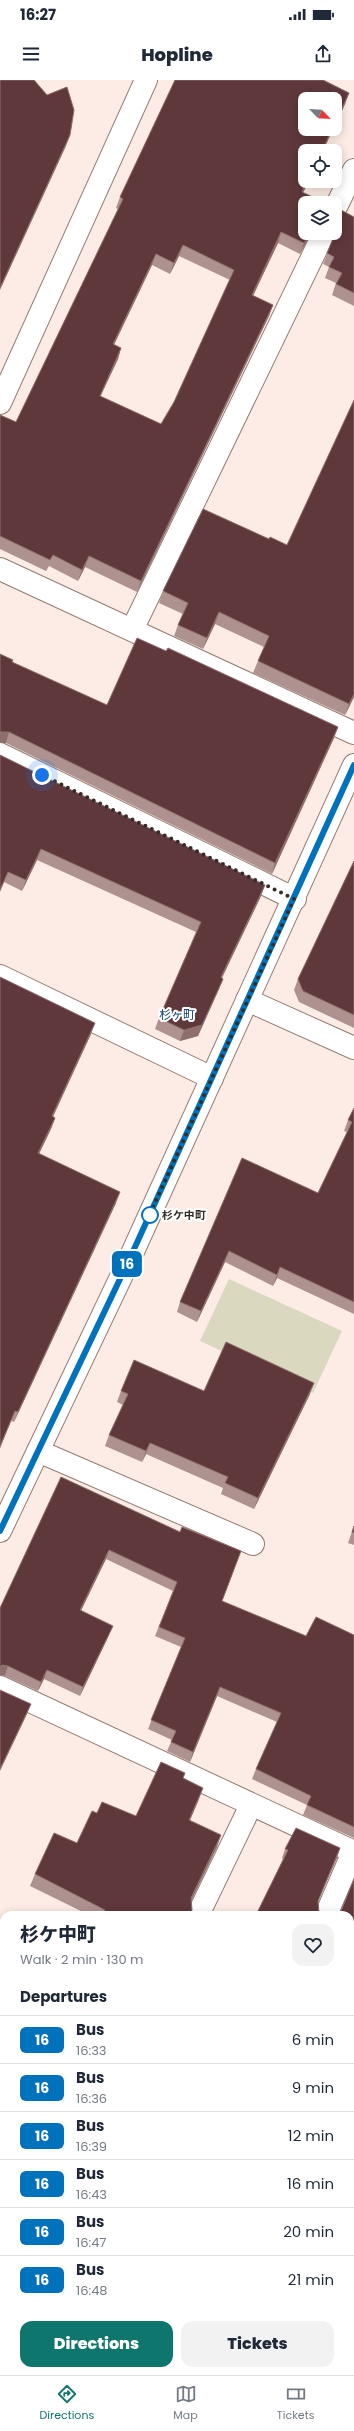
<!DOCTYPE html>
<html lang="en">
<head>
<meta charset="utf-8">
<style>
  :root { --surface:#fff; --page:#f2f2f3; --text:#1f2937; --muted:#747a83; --line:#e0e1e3; --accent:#0f766e }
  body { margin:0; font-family:Poppins,"Noto Sans JP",sans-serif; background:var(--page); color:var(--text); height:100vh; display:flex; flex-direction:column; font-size:15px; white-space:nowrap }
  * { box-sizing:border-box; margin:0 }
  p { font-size:13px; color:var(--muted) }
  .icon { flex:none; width:22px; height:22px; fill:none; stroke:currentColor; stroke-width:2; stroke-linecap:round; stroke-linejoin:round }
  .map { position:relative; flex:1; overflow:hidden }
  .drawer { position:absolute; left:0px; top:1831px; width:354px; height:464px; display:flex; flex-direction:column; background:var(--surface); border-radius:12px 12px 0 0; box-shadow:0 2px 10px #0003 }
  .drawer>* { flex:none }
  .badge { padding:0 8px; border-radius:6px; font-size:14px; line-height:26px }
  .needle { width:26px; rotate:115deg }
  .controls { position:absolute; left:298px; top:12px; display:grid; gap:8px }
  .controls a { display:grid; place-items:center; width:44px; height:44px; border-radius:8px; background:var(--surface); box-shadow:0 2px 10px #0003; font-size:20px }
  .you { position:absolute; width:20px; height:20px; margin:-10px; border:3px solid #fff; border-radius:50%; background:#1a73e8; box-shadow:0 0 0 6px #1a73e833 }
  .map>.badge { position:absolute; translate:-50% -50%; box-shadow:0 0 0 2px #fff }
  h2 { padding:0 20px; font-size:15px; line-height:36px }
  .round { display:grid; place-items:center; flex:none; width:42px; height:42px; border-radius:12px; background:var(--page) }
  .overview { display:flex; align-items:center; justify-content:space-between; height:68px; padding:0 20px }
  h1 { font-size:19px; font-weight:800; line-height:30px }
  .button { display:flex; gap:8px; margin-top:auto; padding:8px 20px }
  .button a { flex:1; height:46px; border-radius:12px; background:var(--accent); color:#fff; font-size:16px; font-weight:800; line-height:46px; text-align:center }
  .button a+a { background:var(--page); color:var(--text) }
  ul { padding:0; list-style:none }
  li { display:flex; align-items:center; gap:12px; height:48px; padding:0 20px; border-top:1px solid var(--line) }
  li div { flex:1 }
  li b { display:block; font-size:15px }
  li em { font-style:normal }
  li .badge { min-width:44px; font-weight:700; text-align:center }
  .status { display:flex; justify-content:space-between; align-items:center; height:28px; padding:0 20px; background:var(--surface); direction:ltr }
  .status svg { height:11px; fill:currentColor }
  header { display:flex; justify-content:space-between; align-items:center; height:52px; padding:0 20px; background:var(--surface); font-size:18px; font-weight:800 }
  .tabs { display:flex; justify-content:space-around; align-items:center; height:56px; border-top:1px solid var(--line); background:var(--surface); font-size:11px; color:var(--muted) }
  .tabs a { display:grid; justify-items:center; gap:2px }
  .tabs .current { color:var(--accent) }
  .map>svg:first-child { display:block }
  .green { fill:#dad9bf }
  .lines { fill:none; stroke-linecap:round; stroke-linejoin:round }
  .minor-casing { stroke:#947d73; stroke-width:24 }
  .tertiary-casing { stroke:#947d73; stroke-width:24 }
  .minor { stroke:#fff; stroke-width:22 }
  .tertiary { stroke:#fff; stroke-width:22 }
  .wall { fill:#ae9290; fill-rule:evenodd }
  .shaded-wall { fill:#8e6e6e }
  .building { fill:#5f383b; stroke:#8e6e6e; fill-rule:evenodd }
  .line-casing { stroke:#fff; stroke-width:9 }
  .line { stroke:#0072bc; stroke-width:6 }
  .walk { stroke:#352c27; stroke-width:4; stroke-dasharray:0 7.2 }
  .stop-dot { fill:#fff; stroke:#0072bc; stroke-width:2 }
  .labels { text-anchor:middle; stroke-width:4; stroke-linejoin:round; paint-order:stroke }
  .stop-label { font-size:11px; font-weight:bold; fill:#352c27; stroke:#fff; text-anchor:start }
  .neighbourhood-label { font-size:12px; fill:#0f4475; stroke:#fff }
</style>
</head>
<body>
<div class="status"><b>16:27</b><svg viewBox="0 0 49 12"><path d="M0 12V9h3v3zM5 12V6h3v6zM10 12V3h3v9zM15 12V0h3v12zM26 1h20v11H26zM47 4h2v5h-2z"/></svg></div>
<header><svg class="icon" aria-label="menu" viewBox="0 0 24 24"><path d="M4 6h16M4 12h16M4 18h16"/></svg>Hopline<svg class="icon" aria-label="share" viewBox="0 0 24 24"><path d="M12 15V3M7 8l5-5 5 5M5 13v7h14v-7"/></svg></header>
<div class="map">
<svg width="354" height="2295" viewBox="0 0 354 2295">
  <rect width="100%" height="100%" fill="#fcece5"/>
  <path class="green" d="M229,1199l113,52 -29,62 -113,-52z"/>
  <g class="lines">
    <g class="minor-casing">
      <path id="minor" d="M335,129l19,-39
        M0,323l146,-323
        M0,489l354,164
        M132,550l192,-397
        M0,674l295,145
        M0,896l212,102
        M247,920l107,48
        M38,1371l215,93
        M0,1607l354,165
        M198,1835l53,-110
        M326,1835l27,-63
        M0,1966l4,3
        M350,2014l4,-1
        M0,2234l4,2
        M350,2251l4,2
        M213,2291l3,4
        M305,2295l3,-4"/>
    </g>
    <g class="tertiary-casing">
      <path id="tertiary" d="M0,1451l130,-273 224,-493"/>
    </g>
    <use href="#minor" class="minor"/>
    <use href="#tertiary" class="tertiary"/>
  </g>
  <path class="wall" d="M175,0h148l26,13 -4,11 -10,22v-27h-30v30h28l-10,22h-18v30h4l-6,11 22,11h-20v30h6l-11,21 -22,-11 -25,53 20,9 -4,11 -132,276 -52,-25 -7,14 -29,-15 -3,5 -46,-22v-134l16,7 102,-213 -2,-1 4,-11zM179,176l51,24 -56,122 -13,22 -61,-28 18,-37 3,-11 -7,-3 38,-80 18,9z
    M335,130l19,7v89l-22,-11 4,-12 -11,-5 4,-11 -6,-3 13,-32 -1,-2z
    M203,429l151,188 -9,18 -92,-42 5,-12 6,-14 -49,-23 -12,25 -29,-13 4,-11 5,-11 -24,-11 4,-12z
    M166,571l172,76 -4,11 -62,136 -266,-131 6,-80 95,42z
    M0,675l261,141 -39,82 1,1 -4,10 -21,47 -18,5 -25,-12 4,-11 37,-86 -159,-72 -15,31 -18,-9z
    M354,781v167l-55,-26 -5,-12 4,-11z
    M0,897l91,57 -38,83 2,1 -4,11 -12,25 77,49 -102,219 -3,-1 -11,27z
    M354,1028v206l-77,-36 -4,8 -48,-24 -28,60 -20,-10 3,-10 62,-144 76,35 29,-61 -3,-1 4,-11z
    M121,1311h83l106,3 -56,115 -33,-15 2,-6 -77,-34 -4,8 -37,-16 4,-11 14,-30 -6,-3z
    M61,1397l161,124 84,35 48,-1v203l-51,-23 4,-10 -55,-26 4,-10 21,-47 -60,-26 -27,66 -23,-11 5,-11 -24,-11 33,-82 -26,-11 18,-45 -67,-32 -25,51 28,25 -29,61 -36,-17 -6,12 -33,-15z
    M354,1446v19l-6,-2z
    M183,1698l16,21 -9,21 27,27 -26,53 -1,15h-101l-59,-29 5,-12 42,-31 20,-30 39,3z
    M340,1768l-22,54 1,11 -63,2 27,-56 -1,-1 3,-9z
    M0,1883l4,2v30l-3,6 -1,-1z
    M0,2025l4,1v66l-4,-2z
    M350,2074l4,2v164l-4,-1v-72l1,-1 -1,-1z"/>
  <path class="shaded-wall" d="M349,13l-4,11 -10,22v-3z
    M332,49h1l-10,22h-1z
    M70,55l-4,11 -66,144v-2z
    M307,101h2l-11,22 4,-11z
    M281,152l-3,11 -30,63 4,-11z
    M309,153h2l-11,21 4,-11z
    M183,165l-4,11 -9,18 4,-11z
    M156,174l-4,11 -43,90 4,-11z
    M273,225l-4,11 -132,276 4,-11z
    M121,268l-3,11 -22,47 4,-10z
    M89,476l-4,11 -7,14 4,-11z
    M219,532l-4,12 -12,25 4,-11z
    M354,614v3l-9,18 4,-11z
    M338,647l-4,11 -62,136 3,-11z
    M0,652h9l-3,11h-6z
    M41,769l-4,11 -15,31 4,-11z
    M8,792l-8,20v-2z
    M265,805l-4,11 -44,92 4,-11z
    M223,899l-4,10 -21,47 -18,5 4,-11z
    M95,943l-4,11 -43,93 4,-11z
    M55,1038l-4,11 -17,35 4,-11z
    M120,1112l-4,11 -102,219 4,-10z
    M229,1171l-4,11 -28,60 4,-11z
    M280,1187l-3,11 -4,8 4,-11z
    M314,1303l-4,11 -56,115 4,-11z
    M15,1331l-4,10 -11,27v-2z
    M150,1363l-4,11 -4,8 4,-11z
    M109,1470l-3,9 -29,60 3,-9z
    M113,1546l-4,9 -29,61 3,-9z
    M2,1585l6,1 -3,10 -5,-1v-8z
    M47,1590l-3,9 -6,12 3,-9z
    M220,1607l-3,9 -27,66 3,-10z
    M31,1624l-4,10 -27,57v-2z
    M203,1708l-4,11 -14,33 4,-12z
    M221,1755l-4,12 -30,63 4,-12z
    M340,1768l-3,10 -23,52 4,-9z
    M354,1971v3l-4,8v-3z
    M4,1998v3l-4,8v-3z
    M353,2229l-3,9v-8z"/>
  <path class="building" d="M0,0h34l13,15 20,-8 7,23 -4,25 -70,153z
    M175,0h148l26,13 -14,30v-24h-30v30h27l-10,22h-17v30h2l-5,11 23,11h-20v30h4l-5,10 -23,-11 -29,63 21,10 -132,276 -52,-25 -7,14 -29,-15 -3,5 -50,-24v-121l16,7 107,-223 -3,-2zM183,165l51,25 -60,132 -13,22 -61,-28 21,-48 -8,-4 43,-90 18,9z
    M335,130h6l13,7v76l-18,-9 6,-11 -13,-6 5,-10 -7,-4 13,-31 -5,-9z
    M354,320v294l-5,10 -91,-43 11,-25 -50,-24 -12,26 -29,-13 10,-22 -25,-12 40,-82 66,30 1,-2 17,8z
    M137,558l29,13 2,-3 170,79 -63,136 -266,-131h-9v-78l13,6 -1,2 95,43z
    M0,675l265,130 -44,92 2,2 -21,46 -18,5 -25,-12 42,-96 -160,-73 -15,31 -18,-8 -8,18z
    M354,781v154l-51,-24 -5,-12z
    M0,897l95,46 -43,93 3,2 -17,35 82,39 -102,220 -3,-1 -15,35z
    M354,1028v194l-74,-35 -3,8 -48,-24 -28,60 -21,-9 62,-144 76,35 34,-71 -4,-2z
    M226,1262l88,41 -56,115 -33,-15 3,-6 -78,-34 -4,8 -37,-16 19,-41 -7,-3 13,-31 70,31z
    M61,1397l119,55 2,-5 59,24 -19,50 84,35 10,-19 38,18v192l-47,-22 4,-9 -55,-27 25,-56 -61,-26 -27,65 -22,-10 5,-11 -25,-11 34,-82 -26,-11 18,-45 -68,-32 -29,60 33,16 -30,61 -36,-17 -6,12 -33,-16 -6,-1 -2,2v-59z
    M354,1446v7l-2,-1z
    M0,1610l31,14 -31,65z
    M161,1682l24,11 -2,5 20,10 -14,32 32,15 -30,63 1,12 -2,5h-87l2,-5 -70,-36 19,-41 23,10 15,-32 5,2 5,-11 34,14z
    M296,1748l44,20 -22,53 1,12 3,2h-66l32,-65 -3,-1z
    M354,1799v172l-4,8v-144h-15l6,-4z
    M0,1883l4,2v28l-1,2 -3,-1z
    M0,1972l4,2v24l-4,8z
    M0,2025l4,1v55l-4,-2z
    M350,2074l4,2v80l-4,-2z
    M354,2161v69h-4v-63z
    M0,2244l4,1v46h174l-1,4h-177z
    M350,2254l2,1h2v40h-39l3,-2 1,-2h31z
    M236,2291h61l6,4h-69z"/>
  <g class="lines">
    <g class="line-casing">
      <path id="line" d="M0,1451l130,-273 224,-493"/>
    </g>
    <use href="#line" class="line"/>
    <path class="walk" d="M42,695l252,124 -147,321 3,-5"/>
  </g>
  <circle class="stop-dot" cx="150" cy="1135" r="8"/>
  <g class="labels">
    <g class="stop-label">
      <text x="162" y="1139">杉ケ中町</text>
    </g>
    <g class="neighbourhood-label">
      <text x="177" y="939">杉ヶ町</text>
    </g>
  </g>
</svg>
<div class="controls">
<a><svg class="needle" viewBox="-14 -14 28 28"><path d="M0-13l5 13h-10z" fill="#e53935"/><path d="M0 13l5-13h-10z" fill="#747a83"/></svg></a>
<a><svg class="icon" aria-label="locate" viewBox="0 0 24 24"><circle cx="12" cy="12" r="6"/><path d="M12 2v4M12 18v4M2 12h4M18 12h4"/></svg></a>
<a><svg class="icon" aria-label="layers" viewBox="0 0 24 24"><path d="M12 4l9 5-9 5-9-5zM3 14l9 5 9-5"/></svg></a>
</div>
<div class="you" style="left:42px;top:695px"></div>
<b class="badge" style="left:127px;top:1184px;background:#0072bc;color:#fff">16</b>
<section class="drawer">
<div class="overview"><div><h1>杉ケ中町</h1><p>Walk · 2 min · 130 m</p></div><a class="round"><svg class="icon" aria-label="heart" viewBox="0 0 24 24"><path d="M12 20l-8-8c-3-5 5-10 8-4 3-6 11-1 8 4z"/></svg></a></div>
<h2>Departures</h2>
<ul>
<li><span class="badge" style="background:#0072bc;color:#fff">16</span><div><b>Bus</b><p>16:33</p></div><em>6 min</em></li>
<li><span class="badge" style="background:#0072bc;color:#fff">16</span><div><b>Bus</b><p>16:36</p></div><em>9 min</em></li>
<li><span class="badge" style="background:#0072bc;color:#fff">16</span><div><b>Bus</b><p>16:39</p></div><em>12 min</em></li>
<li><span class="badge" style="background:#0072bc;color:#fff">16</span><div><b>Bus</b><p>16:43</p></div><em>16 min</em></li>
<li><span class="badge" style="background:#0072bc;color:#fff">16</span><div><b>Bus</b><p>16:47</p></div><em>20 min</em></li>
<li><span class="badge" style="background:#0072bc;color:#fff">16</span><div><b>Bus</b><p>16:48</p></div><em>21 min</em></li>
</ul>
<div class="button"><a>Directions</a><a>Tickets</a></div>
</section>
</div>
<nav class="tabs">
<a class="current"><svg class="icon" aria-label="directions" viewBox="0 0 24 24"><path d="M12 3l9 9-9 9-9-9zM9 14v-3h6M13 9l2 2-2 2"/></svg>Directions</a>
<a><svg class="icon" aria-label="map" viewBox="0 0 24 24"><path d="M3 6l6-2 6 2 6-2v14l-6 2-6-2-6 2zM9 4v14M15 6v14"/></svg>Map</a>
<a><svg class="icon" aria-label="tickets" viewBox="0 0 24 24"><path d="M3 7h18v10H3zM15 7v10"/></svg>Tickets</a>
</nav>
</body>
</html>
